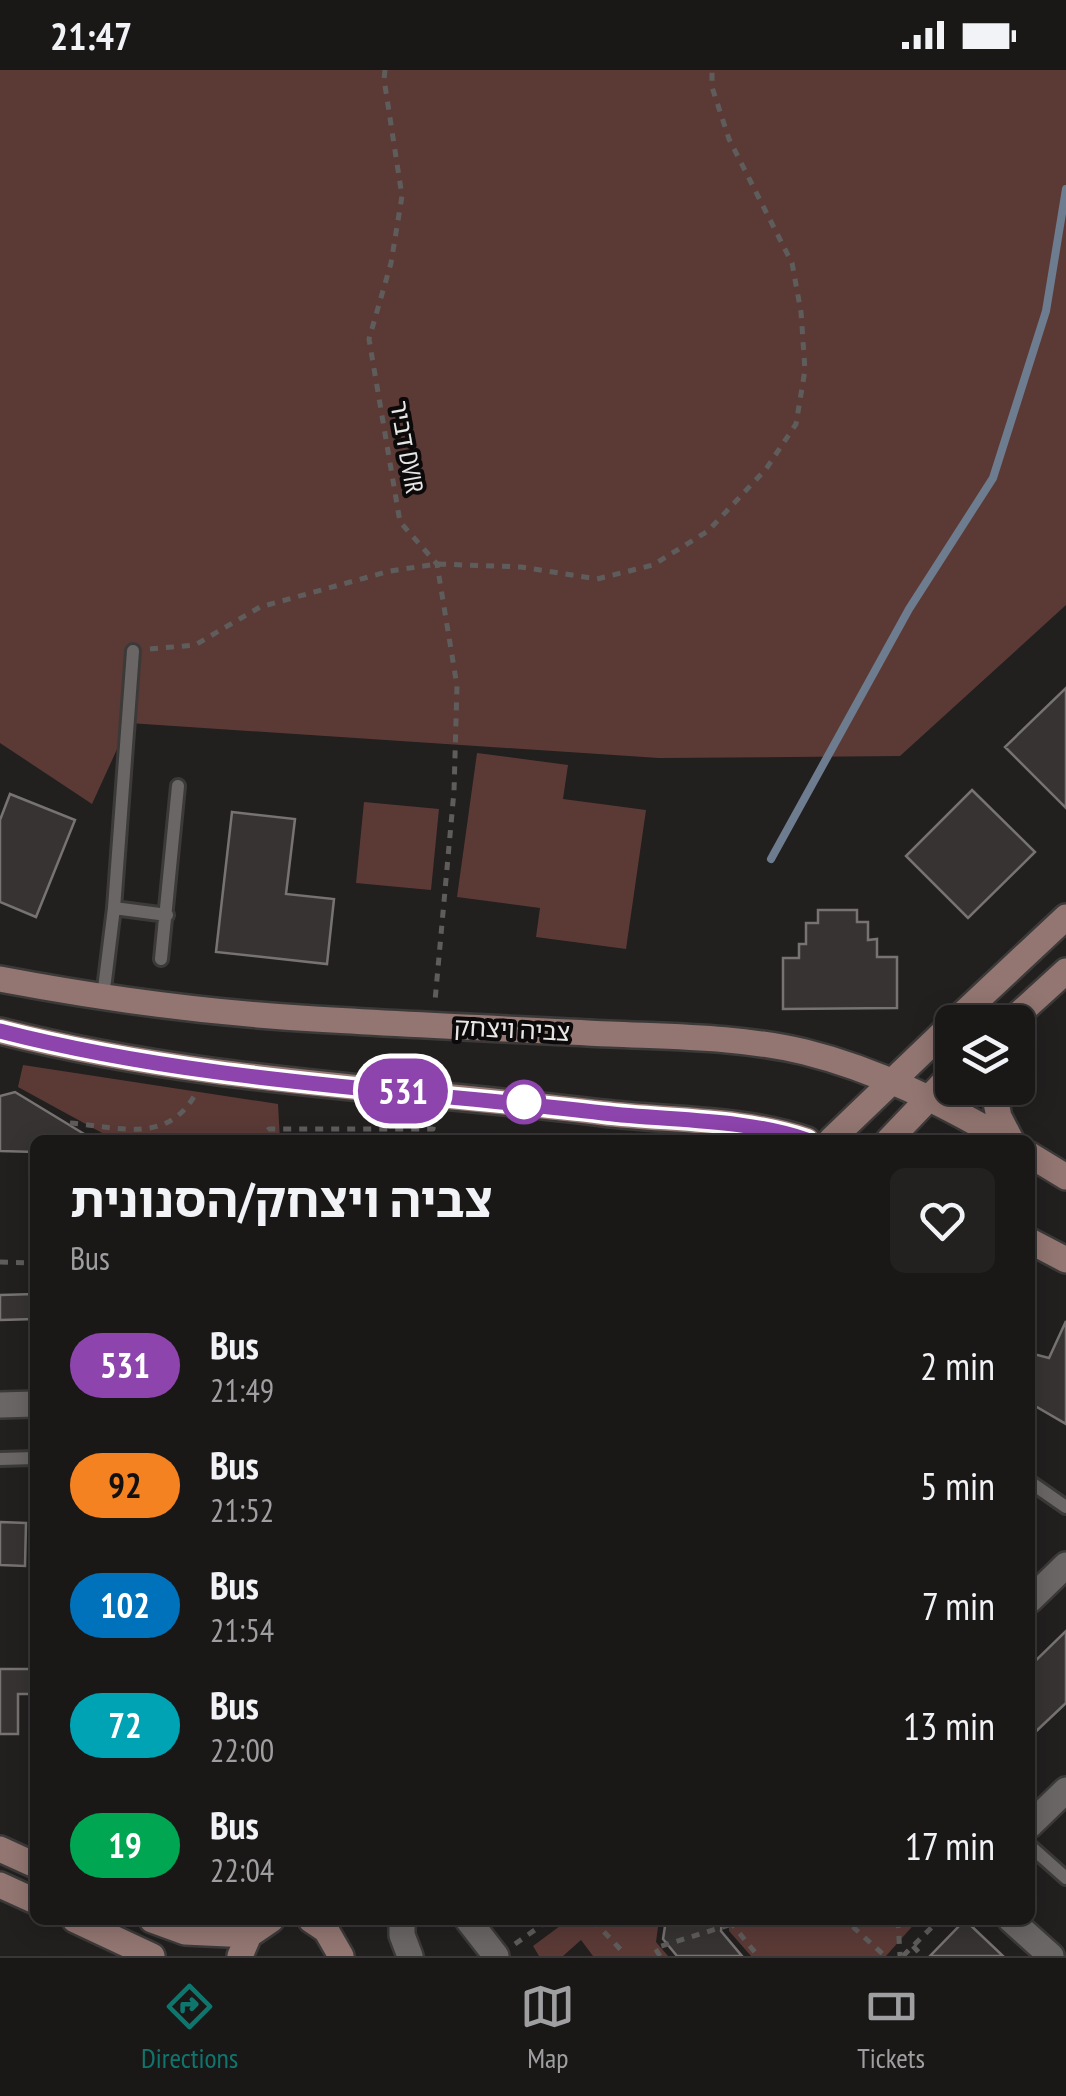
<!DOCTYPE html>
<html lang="en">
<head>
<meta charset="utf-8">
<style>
  :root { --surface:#1a1717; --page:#232020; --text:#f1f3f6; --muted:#9f9fa1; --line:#383636; --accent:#0f766e }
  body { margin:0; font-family:"PT Sans Narrow","Noto Sans Hebrew",sans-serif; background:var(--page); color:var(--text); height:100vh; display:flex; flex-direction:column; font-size:38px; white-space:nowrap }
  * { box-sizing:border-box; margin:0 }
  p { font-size:32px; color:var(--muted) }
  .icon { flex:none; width:55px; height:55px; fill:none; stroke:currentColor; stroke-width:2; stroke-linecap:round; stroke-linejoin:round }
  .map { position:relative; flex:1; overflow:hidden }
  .panel { position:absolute; left:30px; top:1065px; width:1005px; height:790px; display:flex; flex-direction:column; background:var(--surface); border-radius:15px; box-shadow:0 5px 25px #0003,0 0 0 2px var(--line) }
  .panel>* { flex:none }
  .badge { padding:0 20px; border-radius:32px; font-size:35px; line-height:65px }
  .buttons { position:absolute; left:935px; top:935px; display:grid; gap:20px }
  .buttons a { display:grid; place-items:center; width:100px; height:100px; border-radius:15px; background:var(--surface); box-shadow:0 5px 25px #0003,0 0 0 2px var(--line); font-size:50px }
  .map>.badge { position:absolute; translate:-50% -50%; box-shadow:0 0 0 5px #fff }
  .round { display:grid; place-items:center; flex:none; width:105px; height:105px; border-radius:15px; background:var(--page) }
  .head { display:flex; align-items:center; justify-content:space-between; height:170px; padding:0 40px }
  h1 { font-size:48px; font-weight:700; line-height:75px }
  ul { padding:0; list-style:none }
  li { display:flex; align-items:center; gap:30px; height:120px; padding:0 40px }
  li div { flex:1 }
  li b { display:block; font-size:38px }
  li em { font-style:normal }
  li .badge { min-width:110px; font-weight:700; text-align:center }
  .status { display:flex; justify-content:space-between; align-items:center; height:70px; padding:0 50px; background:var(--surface); direction:ltr }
  .status svg { height:28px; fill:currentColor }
  .dock { display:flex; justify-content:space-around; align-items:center; height:140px; border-top:2px solid var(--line); background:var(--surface); font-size:28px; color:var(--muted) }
  .dock a { display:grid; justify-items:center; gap:5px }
  .dock .active { color:var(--accent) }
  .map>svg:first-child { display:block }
  .green { fill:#5b3a36 }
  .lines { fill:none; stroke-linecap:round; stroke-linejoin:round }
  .stream { stroke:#6e7c8f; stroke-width:8 }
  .building { fill:#373333; stroke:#777372; stroke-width:2.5 }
  .lane-casing { stroke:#3c3a39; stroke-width:18 }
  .street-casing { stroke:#3c3a39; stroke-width:30 }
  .secondary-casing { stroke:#3c3a39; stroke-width:30 }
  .path { stroke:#5f5d5c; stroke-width:5; stroke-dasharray:8 8; stroke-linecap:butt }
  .lane { stroke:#6a6665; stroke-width:12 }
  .street { stroke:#6a6665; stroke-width:25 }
  .secondary { stroke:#937672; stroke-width:25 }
  .line-casing { stroke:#fff; stroke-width:22 }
  .line { stroke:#8e44ad; stroke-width:15 }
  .stop-dot { fill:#fff; stroke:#8e44ad; stroke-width:5 }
  .labels { text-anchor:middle; stroke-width:8; stroke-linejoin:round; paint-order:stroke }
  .street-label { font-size:25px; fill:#e8e6e5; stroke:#0b0909 }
</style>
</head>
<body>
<div class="status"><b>21:47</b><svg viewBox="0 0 49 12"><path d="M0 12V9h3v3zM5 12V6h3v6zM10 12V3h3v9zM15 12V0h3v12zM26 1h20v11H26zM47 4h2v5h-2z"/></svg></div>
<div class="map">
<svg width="1066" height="1886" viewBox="0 0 1066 1886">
  <rect width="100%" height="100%" fill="#221f1f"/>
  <path class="green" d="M0,0h1066v535l-166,151 -241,2 -530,-35 -37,81 -92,-61z
    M477,683l91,12 -5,34 83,11 -20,139 -90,-12 4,-29 -83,-11z
    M364,732l75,7 -8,81 -75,-7z
    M23,995l255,39 2,36h-165l-97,-53z
    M568,1850h91l-3,22 12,14h-75l-12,-16 -18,16h-24l-6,-10z
    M729,1850h189l-32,36h-135l-22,-25z"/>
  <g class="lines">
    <path class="stream" d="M771,789l138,-250 84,-131 53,-167 20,-122"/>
  </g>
  <path class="building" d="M1066,618v120l-61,-61z
    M972,720l63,62 -67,66 -62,-62z
    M10,724l65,26 -39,97 -36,-15v-82z
    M232,742l63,7 -9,75 48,5 -7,65 -111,-12z
    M818,840h39v12h11v18l9,-1v18h20v51l-114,1v-51h16v-14h7v-21h12z
    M15,1022l79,48h-59v12l-35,-1v-55z
    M35,1224v25l-35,1v-25z
    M1066,1251v103l-36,-21v-50l19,5z
    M0,1452l26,1 -1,43 -25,-1z
    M1066,1561v72l-36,34v-71z
    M0,1599h35v25h-17v40h-18z
    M666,1850h56l-1,11 21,25h-65l-14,-17z
    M965,1850l38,36h-73z"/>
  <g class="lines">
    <g class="lane-casing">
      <path id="lane" d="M114,838l53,7
        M161,889l17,-173
        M103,927l11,-89 19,-257
        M0,1389l35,-1
        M1030,1412l36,25
        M1030,1776l36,32"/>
    </g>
    <g class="street-casing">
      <path id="street" d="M0,1335l35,-1
        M1030,1530l36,-35
        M1030,1755l36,-35
        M402,1850v15l8,21
        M468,1850l28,36
        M1011,1850l40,36"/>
    </g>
    <g class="secondary-casing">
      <path id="secondary" d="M0,909c105,20 209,34 315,40 98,6 197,10 295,15 65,3 132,3 195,18 72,18 137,51 201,88
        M954,952l112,-105
        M1010,952l56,-51
        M0,961c200,51 400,57 603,82 68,8 139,5 204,27
        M993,1018l6,29 12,23
        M831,1070l121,-116
        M889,1070l63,-66
        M1030,1085l36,22
        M1030,1171l36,19
        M0,1779l35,16
        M0,1815l35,16
        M75,1850l77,36
        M152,1850l33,12 64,3
        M311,1850l15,10 15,26
        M240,1886l9,-21 22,-15"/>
    </g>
    <path class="path" d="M385,0l-1,9 18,117 -11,67 -22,76 31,183 37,42 20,122 -3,105 -19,210
      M150,579l45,-4 65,-38 130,-36 47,-7 84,3 76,12 56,-14 55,-34 58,-62 30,-45 9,-54 -4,-58 -9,-49 -63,-124 -17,-52v-17
      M70,1053c49,4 98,22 126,-30
      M255,1070l14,-11h164l1,-10
      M0,1192l35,1
      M593,1850l28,30 -1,6
      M732,1850v4l26,32
      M838,1850l15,7 32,29
      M898,1850l2,36
      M515,1874l34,-24
      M913,1876l9,10
      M660,1886l-5,-8 77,-24
      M903,1886l36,-36"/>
    <use href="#lane" class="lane"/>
    <use href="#street" class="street"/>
    <use href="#secondary" class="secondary"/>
  </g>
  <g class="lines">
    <g class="line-casing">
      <path id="line" d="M0,961c198,51 401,58 603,82 68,8 139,5 204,27"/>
    </g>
    <use href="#line" class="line"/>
  </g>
  <circle class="stop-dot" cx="524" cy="1032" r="20"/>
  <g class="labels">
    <g class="street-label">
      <text transform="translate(407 377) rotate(80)" y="9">דביר DVIR</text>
      <text transform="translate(512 959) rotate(3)" y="9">צביה ויצחק</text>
    </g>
  </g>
</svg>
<div class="buttons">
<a><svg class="icon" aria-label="layers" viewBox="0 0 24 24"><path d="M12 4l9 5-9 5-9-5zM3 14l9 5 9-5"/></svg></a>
</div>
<b class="badge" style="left:403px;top:1021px;background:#8e44ad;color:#fff">531</b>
<section class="panel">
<div class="head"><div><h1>צביה ויצחק/הסנונית</h1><p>Bus</p></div><a class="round"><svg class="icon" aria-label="heart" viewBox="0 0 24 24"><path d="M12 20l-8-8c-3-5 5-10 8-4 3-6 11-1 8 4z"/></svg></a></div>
<ul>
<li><span class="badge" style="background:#8e44ad;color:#fff">531</span><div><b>Bus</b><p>21:49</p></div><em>2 min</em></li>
<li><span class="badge" style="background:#f58220;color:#111">92</span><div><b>Bus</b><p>21:52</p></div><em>5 min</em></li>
<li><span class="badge" style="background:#0072bc;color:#fff">102</span><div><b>Bus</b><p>21:54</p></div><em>7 min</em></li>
<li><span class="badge" style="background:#00a3b4;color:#fff">72</span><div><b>Bus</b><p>22:00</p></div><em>13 min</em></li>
<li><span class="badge" style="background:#00a651;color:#fff">19</span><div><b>Bus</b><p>22:04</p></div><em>17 min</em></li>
</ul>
</section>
</div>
<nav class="dock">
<a class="active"><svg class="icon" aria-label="directions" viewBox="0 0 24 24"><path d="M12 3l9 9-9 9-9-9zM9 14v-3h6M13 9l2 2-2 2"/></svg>Directions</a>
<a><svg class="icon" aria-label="map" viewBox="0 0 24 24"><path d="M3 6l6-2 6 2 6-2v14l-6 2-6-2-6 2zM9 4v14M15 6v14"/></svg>Map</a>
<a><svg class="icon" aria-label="tickets" viewBox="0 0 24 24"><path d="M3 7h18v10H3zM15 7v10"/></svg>Tickets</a>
</nav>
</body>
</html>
